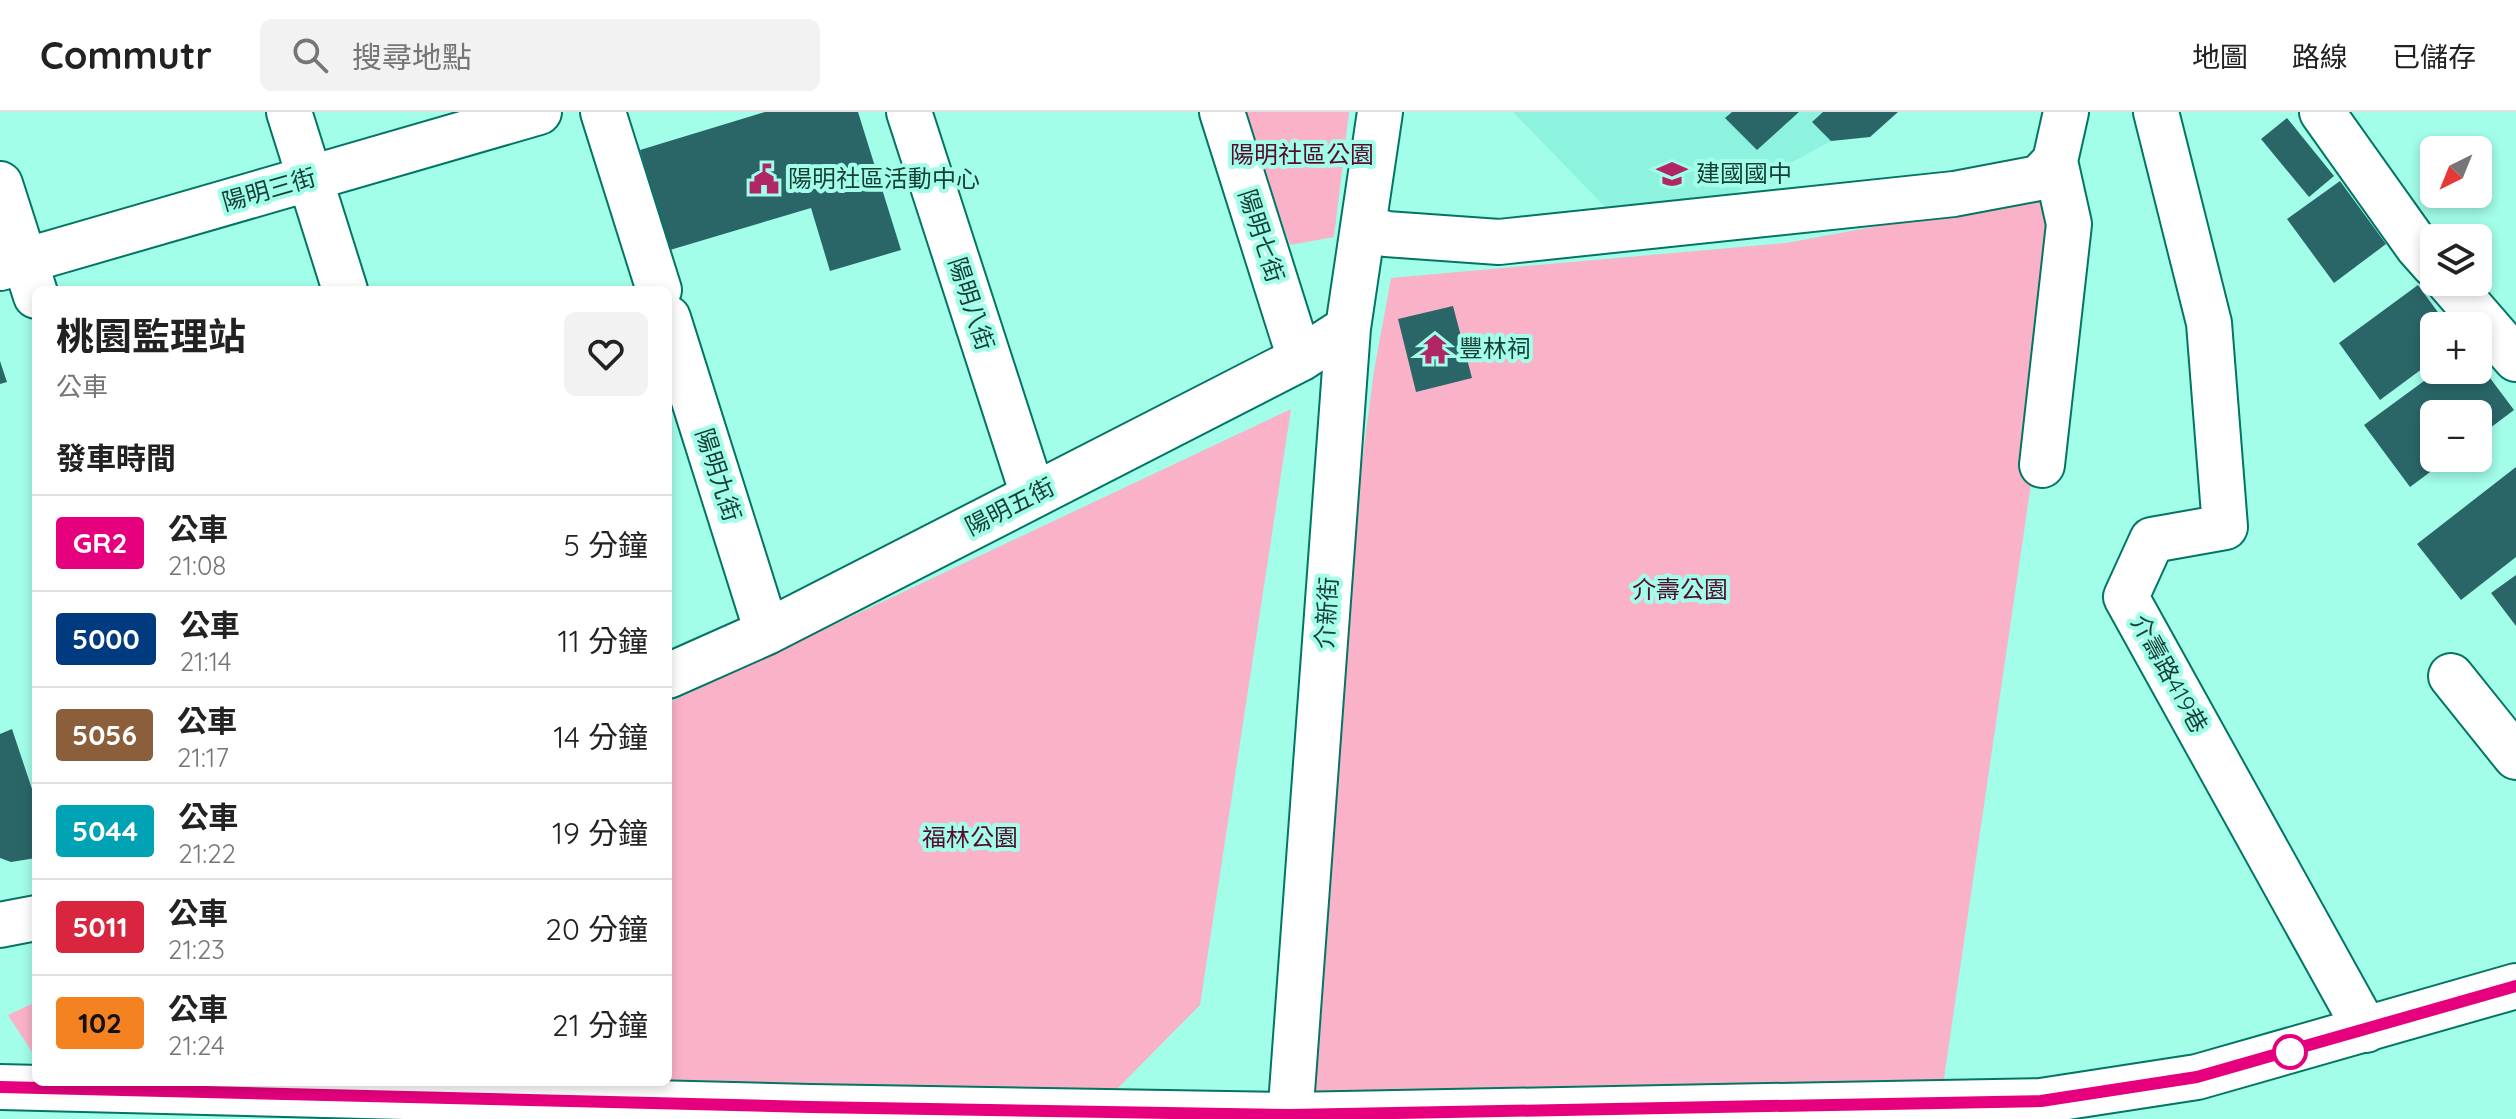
<!DOCTYPE html>
<html lang="zh-TW">
<head>
<meta charset="utf-8">
<style>
  :root { --surface:#fff; --page:#f2f2f2; --text:#222; --muted:#767676; --line:#e0e0e0 }
  body { margin:0; font-family:Quicksand,"Noto Sans TC",sans-serif; background:var(--page); color:var(--text); height:100vh; display:flex; flex-direction:column; font-size:30px; white-space:nowrap }
  * { box-sizing:border-box; margin:0 }
  p { font-size:26px; color:var(--muted) }
  .icon { flex:none; width:44px; height:44px; fill:none; stroke:currentColor; stroke-width:2; stroke-linecap:round; stroke-linejoin:round }
  .map { position:relative; flex:1; overflow:hidden }
  .side { position:absolute; left:32px; top:174px; width:640px; height:800px; display:flex; flex-direction:column; background:var(--surface); border-radius:12px; box-shadow:0 4px 12px #0003 }
  .side>* { flex:none }
  .badge { padding:0 16px; border-radius:6px; font-size:28px; line-height:52px }
  .needle { width:52px; rotate:223deg }
  .tools { position:absolute; left:2420px; top:24px; display:grid; gap:16px }
  .tools a { display:grid; place-items:center; width:72px; height:72px; border-radius:12px; background:var(--surface); box-shadow:0 4px 12px #0003; font-size:40px }
  .map>.badge { position:absolute; translate:-50% -50%; box-shadow:0 0 0 4px #fff }
  h2 { padding:0 24px; font-size:30px; line-height:72px }
  .round { display:grid; place-items:center; flex:none; width:84px; height:84px; border-radius:12px; background:var(--page) }
  .overview { display:flex; align-items:center; justify-content:space-between; height:136px; padding:0 24px }
  h1 { font-size:38px; font-weight:700; line-height:60px }
  ul { padding:0; list-style:none }
  li { display:flex; align-items:center; gap:24px; height:96px; padding:0 24px; border-top:2px solid var(--line) }
  li div { flex:1 }
  li b { display:block; font-size:30px }
  li em { font-style:normal }
  li .badge { min-width:88px; font-weight:700; text-align:center }
  header { display:flex; align-items:center; gap:48px; box-sizing:border-box; height:112px; padding:0 40px; background:var(--surface); border-bottom:2px solid var(--line) }
  header strong { font-size:38px }
  nav { display:flex; gap:44px; margin-inline-start:auto; font-size:28px }
  .search { width:560px; height:72px; background:var(--page); display:flex; align-items:center; gap:20px; box-sizing:border-box; padding:0 28px; border-radius:12px; color:var(--muted); font-size:30px }
  .map>svg:first-child { display:block }
  .built { fill:#8df2de }
  .park { fill:#fab2c8 }
  .building { fill:#2a6668 }
  .lines { fill:none; stroke-linecap:round; stroke-linejoin:round }
  .minor-casing { stroke:#027565; stroke-width:48 }
  .major-casing { stroke:#027565; stroke-width:48 }
  .minor { stroke:#fff; stroke-width:44 }
  .major { stroke:#fff; stroke-width:44 }
  .line-casing { stroke:#fff; stroke-width:18 }
  .line { stroke:#e6007e; stroke-width:12 }
  .stop-dot { fill:#fff; stroke:#e6007e; stroke-width:4 }
  .labels { text-anchor:middle; stroke-width:8; stroke-linejoin:round; paint-order:stroke }
  .park-label { font-size:24px; fill:#570b2e; stroke:#a2fde9 }
  .poi-label { font-size:24px; fill:#183f37; stroke:#a2fde9; text-anchor:start }
  .street-label { font-size:24px; fill:#183f37; stroke:#a2fde9 }
</style>
</head>
<body>
<header>
<strong>Commutr</strong>
<div class="search"><svg class="icon" aria-label="search" viewBox="0 0 24 24"><circle cx="10" cy="10" r="6"/><path d="M15 15l6 6"/></svg>搜尋地點</div>
<nav><a>地圖</a><a>路線</a><a>已儲存</a></nav>
</header>
<div class="map">
<svg width="2516" height="1007" viewBox="0 0 2516 1007">
  <rect width="100%" height="100%" fill="#a2fde9"/>
  <path class="built" d="M1513,0h385l-28,25 -39,4 -120,65 -100,7z"/>
  <path class="park" d="M1244,0h105l-15,125 -44,8z
    M2074,78l-131,895 -664,12 95,-726 17,-93 395,-35z
    M1291,297l-91,596 -84,85 -1065,-8h617v-379z
    M36,890v56l-28,-43z"/>
  <path class="building" d="M765,0h93l43,138 -71,21 -19,-63 -141,42 -30,-100z
    M1732,0h67l-42,38 -32,-32z
    M1823,0h75l-28,25 -39,4 -19,-19z
    M2287,6l47,58 -25,21 -48,-58z
    M2340,69l46,63 -52,39 -47,-64z
    M2418,173l30,41h-14v34l-54,40 -41,-57z
    M1453,194l19,72 -56,14 -18,-73z
    M0,249l7,21 -7,2z
    M2478,250l36,48 -36,27v-23h-44v44h15l-39,29 -46,-62 75,-55h39z
    M2516,355v90l-55,43 -44,-56z
    M2516,463v51l-25,-33z
    M12,617l24,72v57l-25,4 -11,-4v-124z"/>
  <g class="lines">
    <g class="minor-casing">
      <path id="minor" d="M289,0l56,178
        M603,0l56,178
        M909,0l124,383
        M1222,0l78,247
        M2156,0l53,211 16,204 -73,13 -26,57 240,433
        M2322,0l96,135 16,18
        M0,72l36,112
        M1364,114l22,8 113,8 455,-48 85,-16 16,-17 11,-49
        M0,156l539,-156
        M2449,170l67,77
        M668,206l99,314
        M2042,353l27,-241 -14,-63
        M668,564l99,-44 533,-273 48,-31
        M2451,564l65,81
        M0,813l36,-7
        M1290,1007l58,-791 32,-216"/>
    </g>
    <g class="major-casing">
      <path id="major" d="M0,975l810,20 480,8 751,-14 156,-24 319,-91"/>
    </g>
    <use href="#minor" class="minor"/>
    <use href="#major" class="major"/>
  </g>
  <g class="lines">
    <g class="line-casing">
      <path id="line" d="M0,975l810,20 480,8 751,-14 156,-24 319,-91"/>
    </g>
    <use href="#line" class="line"/>
  </g>
  <defs>
    <g id="school-bare" transform="scale(2.4)"><path d="M0-5L7-2L0 1L-7-2ZM-4 1L0 2.5L4 1V4Q0 6-4 4Z" fill="#b12765" stroke="#a2fde9" stroke-width="2.5" paint-order="stroke"/></g>
    <g id="civic-bare" transform="scale(2.4)"><path d="M-.6-6.5H3V-4.5H.6V-3L4-1V1h2V6H-6V1h2V-1L-.6-3ZM-1.2 2.5V6h2.4V2.5Z" fill="#b12765" stroke="#a2fde9" stroke-width="2.5" paint-order="stroke"/></g>
    <g id="temple-bare" transform="scale(2.4)"><path d="M0-6L5-2H3V0L6.5 2.5H4V6H1.5V3h-3V6H-4V2.5H-6.5L-3 0V-2H-5Z" fill="#b12765" stroke="#a2fde9" stroke-width="2.5" paint-order="stroke"/></g>
  </defs>
  <g fill-rule="evenodd">
    <use href="#school-bare" x="1672" y="62"/>
    <use href="#civic-bare" x="764" y="67"/>
    <use href="#temple-bare" x="1435" y="237"/>
  </g>
  <circle class="stop-dot" cx="2290" cy="940" r="16"/>
  <g class="labels">
    <g class="park-label">
      <text x="1302" y="51">陽明社區公園</text>
      <text x="1680" y="486">介壽公園</text>
      <text x="970" y="734">福林公園</text>
    </g>
    <g class="poi-label">
      <text x="1696" y="70">建國國中</text>
      <text x="788" y="75">陽明社區活動中心</text>
      <text x="1459" y="245">豐林祠</text>
    </g>
    <g class="street-label">
      <text transform="translate(269 78) rotate(-16)" y="8">陽明三街</text>
      <text transform="translate(1261 124) rotate(72)" y="8">陽明七街</text>
      <text transform="translate(971 192) rotate(72)" y="8">陽明八街</text>
      <text transform="translate(718 363) rotate(72)" y="8">陽明九街</text>
      <text transform="translate(1010 395) rotate(-27)" y="8">陽明五街</text>
      <text transform="translate(1327 501) rotate(-86)" y="8">介新街</text>
      <text transform="translate(2169 562) rotate(61)" y="8">介壽路419巷</text>
    </g>
  </g>
</svg>
<div class="tools">
<a><svg class="needle" viewBox="-14 -14 28 28"><path d="M0-13l5 13h-10z" fill="#e53935"/><path d="M0 13l5-13h-10z" fill="#767676"/></svg></a>
<a><svg class="icon" aria-label="layers" viewBox="0 0 24 24"><path d="M12 4l9 5-9 5-9-5zM3 14l9 5 9-5"/></svg></a>
<a>+</a>
<a>−</a>
</div>
<section class="side">
<div class="overview"><div><h1>桃園監理站</h1><p>公車</p></div><a class="round"><svg class="icon" aria-label="heart" viewBox="0 0 24 24"><path d="M12 20l-8-8c-3-5 5-10 8-4 3-6 11-1 8 4z"/></svg></a></div>
<h2>發車時間</h2>
<ul>
<li><span class="badge" style="background:#e6007e;color:#fff">GR2</span><div><b>公車</b><p>21:08</p></div><em>5 分鐘</em></li>
<li><span class="badge" style="background:#003b80;color:#fff">5000</span><div><b>公車</b><p>21:14</p></div><em>11 分鐘</em></li>
<li><span class="badge" style="background:#8b5e3c;color:#fff">5056</span><div><b>公車</b><p>21:17</p></div><em>14 分鐘</em></li>
<li><span class="badge" style="background:#00a3b4;color:#fff">5044</span><div><b>公車</b><p>21:22</p></div><em>19 分鐘</em></li>
<li><span class="badge" style="background:#d7263d;color:#fff">5011</span><div><b>公車</b><p>21:23</p></div><em>20 分鐘</em></li>
<li><span class="badge" style="background:#f58220;color:#111">102</span><div><b>公車</b><p>21:24</p></div><em>21 分鐘</em></li>
</ul>
</section>
</div>
</body>
</html>
